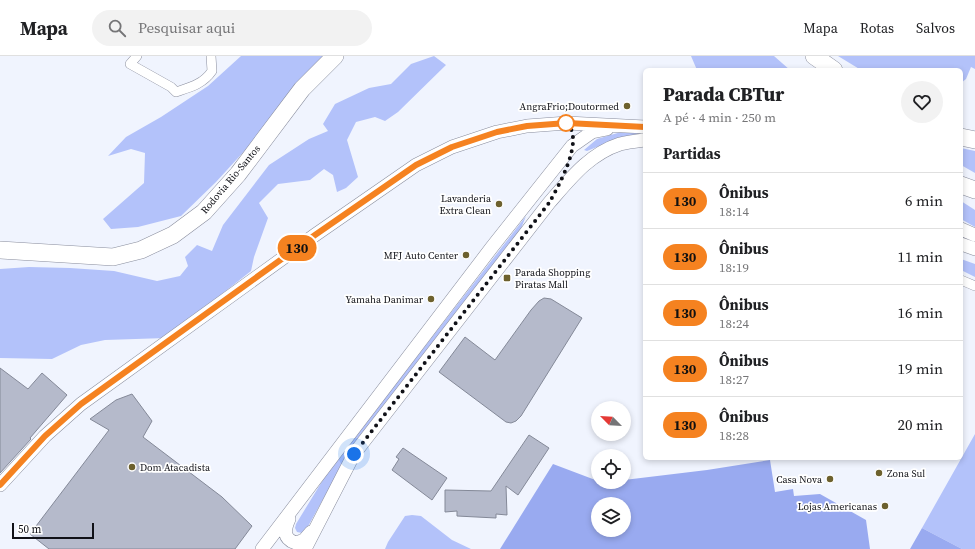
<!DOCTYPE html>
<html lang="pt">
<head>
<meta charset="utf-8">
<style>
  :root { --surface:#fff; --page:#f2f2f2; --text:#202124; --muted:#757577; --line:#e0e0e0 }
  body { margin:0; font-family:"Source Serif 4",serif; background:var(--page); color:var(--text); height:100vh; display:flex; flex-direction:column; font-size:15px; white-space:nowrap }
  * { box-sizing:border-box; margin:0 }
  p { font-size:13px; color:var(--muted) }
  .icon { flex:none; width:22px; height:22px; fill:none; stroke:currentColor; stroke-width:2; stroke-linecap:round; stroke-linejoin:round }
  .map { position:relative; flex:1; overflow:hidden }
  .drawer { position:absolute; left:643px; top:12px; width:320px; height:392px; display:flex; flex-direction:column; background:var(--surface); border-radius:6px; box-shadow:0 2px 6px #0003 }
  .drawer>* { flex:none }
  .badge { padding:0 8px; border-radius:13px; font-size:14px; line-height:26px }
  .needle { width:26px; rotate:294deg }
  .buttons { position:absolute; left:591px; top:345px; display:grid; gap:8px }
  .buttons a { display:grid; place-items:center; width:40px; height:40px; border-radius:50%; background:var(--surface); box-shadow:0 2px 6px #0003; font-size:20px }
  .scale { position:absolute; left:12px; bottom:10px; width:82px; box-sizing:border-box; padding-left:4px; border:2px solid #101117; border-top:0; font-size:11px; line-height:14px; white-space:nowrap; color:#101117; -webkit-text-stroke:3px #fff; paint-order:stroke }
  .you { position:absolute; width:20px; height:20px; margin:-10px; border:3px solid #fff; border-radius:50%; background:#1a73e8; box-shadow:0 0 0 6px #1a73e833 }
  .map>.badge { position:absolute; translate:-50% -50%; box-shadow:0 0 0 2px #fff }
  h2 { padding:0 20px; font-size:15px; line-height:36px }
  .round { display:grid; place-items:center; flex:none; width:42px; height:42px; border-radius:21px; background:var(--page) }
  .head { display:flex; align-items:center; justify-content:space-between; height:68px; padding:0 20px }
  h1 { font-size:19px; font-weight:800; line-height:30px }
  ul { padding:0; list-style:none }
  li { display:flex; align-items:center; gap:12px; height:56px; padding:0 20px; border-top:1px solid var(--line) }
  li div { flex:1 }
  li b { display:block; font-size:15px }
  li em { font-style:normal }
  li .badge { min-width:44px; font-weight:700; text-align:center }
  header { display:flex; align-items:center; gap:24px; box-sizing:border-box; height:56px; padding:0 20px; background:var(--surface); border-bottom:1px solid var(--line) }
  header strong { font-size:19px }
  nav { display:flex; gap:22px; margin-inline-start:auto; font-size:14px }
  .search { width:280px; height:36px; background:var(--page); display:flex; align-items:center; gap:10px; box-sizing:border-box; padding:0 14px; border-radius:22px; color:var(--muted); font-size:15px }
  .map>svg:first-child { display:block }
  .green { fill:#b3c2fa }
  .water { fill:#99aaf0; fill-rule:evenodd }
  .building { fill:#b5bacb; stroke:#848998 }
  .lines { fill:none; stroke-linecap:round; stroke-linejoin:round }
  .street-casing { stroke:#898d9d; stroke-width:10 }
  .secondary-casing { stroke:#898d9d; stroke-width:14 }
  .highway-casing { stroke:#898d9d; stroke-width:18 }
  .street { stroke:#fff; stroke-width:9 }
  .secondary { stroke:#fff; stroke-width:13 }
  .highway { stroke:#fff; stroke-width:17 }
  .line-casing { stroke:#fff; stroke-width:9 }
  .line { stroke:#f58220; stroke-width:6 }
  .walk { stroke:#101117; stroke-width:4; stroke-dasharray:0 7.2 }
  .poi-dot { fill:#6d612e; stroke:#fff; stroke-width:1.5 }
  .stop-dot { fill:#fff; stroke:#f58220; stroke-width:2 }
  .labels { text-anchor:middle; stroke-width:3.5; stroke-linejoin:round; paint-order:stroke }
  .poi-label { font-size:10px; fill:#101117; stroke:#fff; text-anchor:end }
  .street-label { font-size:10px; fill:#101117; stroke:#fff }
</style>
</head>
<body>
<header>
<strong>Mapa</strong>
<div class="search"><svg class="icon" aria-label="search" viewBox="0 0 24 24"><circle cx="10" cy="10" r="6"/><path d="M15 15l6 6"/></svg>Pesquisar aqui</div>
<nav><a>Mapa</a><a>Rotas</a><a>Salvos</a></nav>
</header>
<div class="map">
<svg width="975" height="493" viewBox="0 0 975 493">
  <rect width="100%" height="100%" fill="#f0f4fe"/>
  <path class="green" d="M241,0h90l-115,126 -35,34 -43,11 -27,2 -8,-10 41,-36 1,-30 -14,-4 -23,7 18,-19 35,-20 47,-31z
    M434,0l12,9 -48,47 -13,9 -10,-4 -19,5 -9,18 11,37 -12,11 -9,4 -4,-17 -9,-6 -14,11 -32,4 -19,19 9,15 -14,39 -3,14 -85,67 -61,2 -24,5 -29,14 -52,-1v-89l29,-2 41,1 44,3 43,10 23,-5 8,-10 -3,-9 12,-12 15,6 11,-26 46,-60 40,-26 19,-8 -5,-7 12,-20 34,-16 22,-4 20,-20z
    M691,0h83l16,14h-93z
    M838,0h137v13l-4,-2 -5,12 -5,4v-13h-100z
    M621,76l24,1v3l-23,1 -35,14 -3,-1 13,-11z
    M961,92l14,3v22l-14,-8z
    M961,145l14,9v17l-14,-8z
    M526,160l-6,15 -183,243 -31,56 -4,3 -5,-1 -2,-4 1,-4 33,-54z
    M961,203l14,5v13l-14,-7z
    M975,378v115h-13l-40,-21z
    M412,459l9,1 31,24 19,9h-86l3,-7 17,-26z"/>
  <path class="water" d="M770,404l5,32 18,-3 1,7 26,-2 46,26 4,29h-370l53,-85 45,17v1h26v-2l83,-10zM598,448h26v26h-26z
    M922,472l40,21h-52z"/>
  <path class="building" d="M544,242l7,1 31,19 -61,98 -5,5 -5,2 -5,-1 -67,-50 26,-35 30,23 36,-50 8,-9z
    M0,312l28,21 14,-16 25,22 -37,43 1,1 -31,34z
    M132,338l20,27 -9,16 79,60 30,29 -17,23h-186l-19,-15 79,-104 -19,-11 26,-19z
    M529,379l20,13 -31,47 -12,-9 1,29 -11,-1v4l-39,-2v-5l-12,1v-22l46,1z
    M403,392l44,30 -15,22 -40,-30 7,-11 -3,-2z"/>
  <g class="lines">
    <g class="street-casing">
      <path id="street" d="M137,0l-7,8 41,23 5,5c15,-5 27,-8 36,-21l-1,-15
        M961,224l14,6"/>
    </g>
    <g class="secondary-casing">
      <path id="secondary" d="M961,173l14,6
        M961,188l14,5
        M0,429l45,-49 36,-32 234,-169 101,-70 36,-18 45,-15 30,-6 40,-3 78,4
        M289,463c-5,11 -6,20 7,24l8,-3 7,-8
        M262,493l230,-302 80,-101 20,-14 15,-3
        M305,493l49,-95 195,-251c21,-24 40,-49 71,-59 8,-2 17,-3 25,-4"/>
    </g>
    <g class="highway-casing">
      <path id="highway" d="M814,0l20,14
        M961,81l14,3
        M961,129l14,5
        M0,194l113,7 28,-7 32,-15 31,-23 34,-38 64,-85 33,-33"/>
    </g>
    <use href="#street" class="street"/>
    <use href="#secondary" class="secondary"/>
    <use href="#highway" class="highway"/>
  </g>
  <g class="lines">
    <g class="line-casing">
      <path id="line" d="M0,429l45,-49 36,-32 234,-169 101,-70 36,-18 45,-15 30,-6 40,-3 78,4"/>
    </g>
    <use href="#line" class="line"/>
    <path class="walk" d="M354,398l195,-251c9,-16 37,-65 17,-80"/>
  </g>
  <g class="poi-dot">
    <circle cx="627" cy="50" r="4"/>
    <circle cx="499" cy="148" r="4"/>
    <circle cx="466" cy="199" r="4"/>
    <rect x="503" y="218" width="8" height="8" rx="2"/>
    <circle cx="431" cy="243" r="4"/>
    <circle cx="132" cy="411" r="4"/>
    <circle cx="879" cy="417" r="4"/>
    <circle cx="830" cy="423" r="4"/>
    <circle cx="885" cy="450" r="4"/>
  </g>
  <circle class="stop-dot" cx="566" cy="67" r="8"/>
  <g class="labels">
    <g class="poi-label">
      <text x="619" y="54">AngraFrio;Doutormed</text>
      <text x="491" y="146">Lavanderia<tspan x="491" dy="12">Extra Clean</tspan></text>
      <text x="458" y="203">MFJ Auto Center</text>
      <text x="515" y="220" text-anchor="start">Parada Shopping<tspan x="515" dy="12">Piratas Mall</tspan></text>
      <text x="423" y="247">Yamaha Danimar</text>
      <text x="140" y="415" text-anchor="start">Dom Atacadista</text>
      <text x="887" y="421" text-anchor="start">Zona Sul</text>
      <text x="822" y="427">Casa Nova</text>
      <text x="877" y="454">Lojas Americanas</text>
    </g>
    <g class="street-label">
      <text transform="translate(230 123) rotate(-50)" y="4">Rodovia Rio-Santos</text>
    </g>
  </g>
</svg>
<div class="buttons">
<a><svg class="needle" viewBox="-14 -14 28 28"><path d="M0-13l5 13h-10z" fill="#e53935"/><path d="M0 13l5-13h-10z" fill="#757577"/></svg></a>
<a><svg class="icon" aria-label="locate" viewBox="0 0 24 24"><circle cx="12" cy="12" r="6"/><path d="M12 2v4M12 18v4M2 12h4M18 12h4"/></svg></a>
<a><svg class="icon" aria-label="layers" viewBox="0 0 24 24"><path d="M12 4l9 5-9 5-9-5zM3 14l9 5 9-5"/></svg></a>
</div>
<div class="scale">50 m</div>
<div class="you" style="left:354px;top:398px"></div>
<b class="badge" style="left:297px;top:192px;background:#f58220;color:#111">130</b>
<section class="drawer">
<div class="head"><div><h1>Parada CBTur</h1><p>A pé · 4 min · 250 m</p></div><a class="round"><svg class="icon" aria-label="heart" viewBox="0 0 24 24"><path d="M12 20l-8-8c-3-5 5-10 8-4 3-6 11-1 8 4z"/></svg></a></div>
<h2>Partidas</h2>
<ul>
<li><span class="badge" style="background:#f58220;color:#111">130</span><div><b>Ônibus</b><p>18:14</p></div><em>6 min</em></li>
<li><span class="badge" style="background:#f58220;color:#111">130</span><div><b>Ônibus</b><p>18:19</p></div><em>11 min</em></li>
<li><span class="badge" style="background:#f58220;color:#111">130</span><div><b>Ônibus</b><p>18:24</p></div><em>16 min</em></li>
<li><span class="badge" style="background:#f58220;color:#111">130</span><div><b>Ônibus</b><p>18:27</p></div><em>19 min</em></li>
<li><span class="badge" style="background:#f58220;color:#111">130</span><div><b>Ônibus</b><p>18:28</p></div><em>20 min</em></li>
</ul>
</section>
</div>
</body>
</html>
